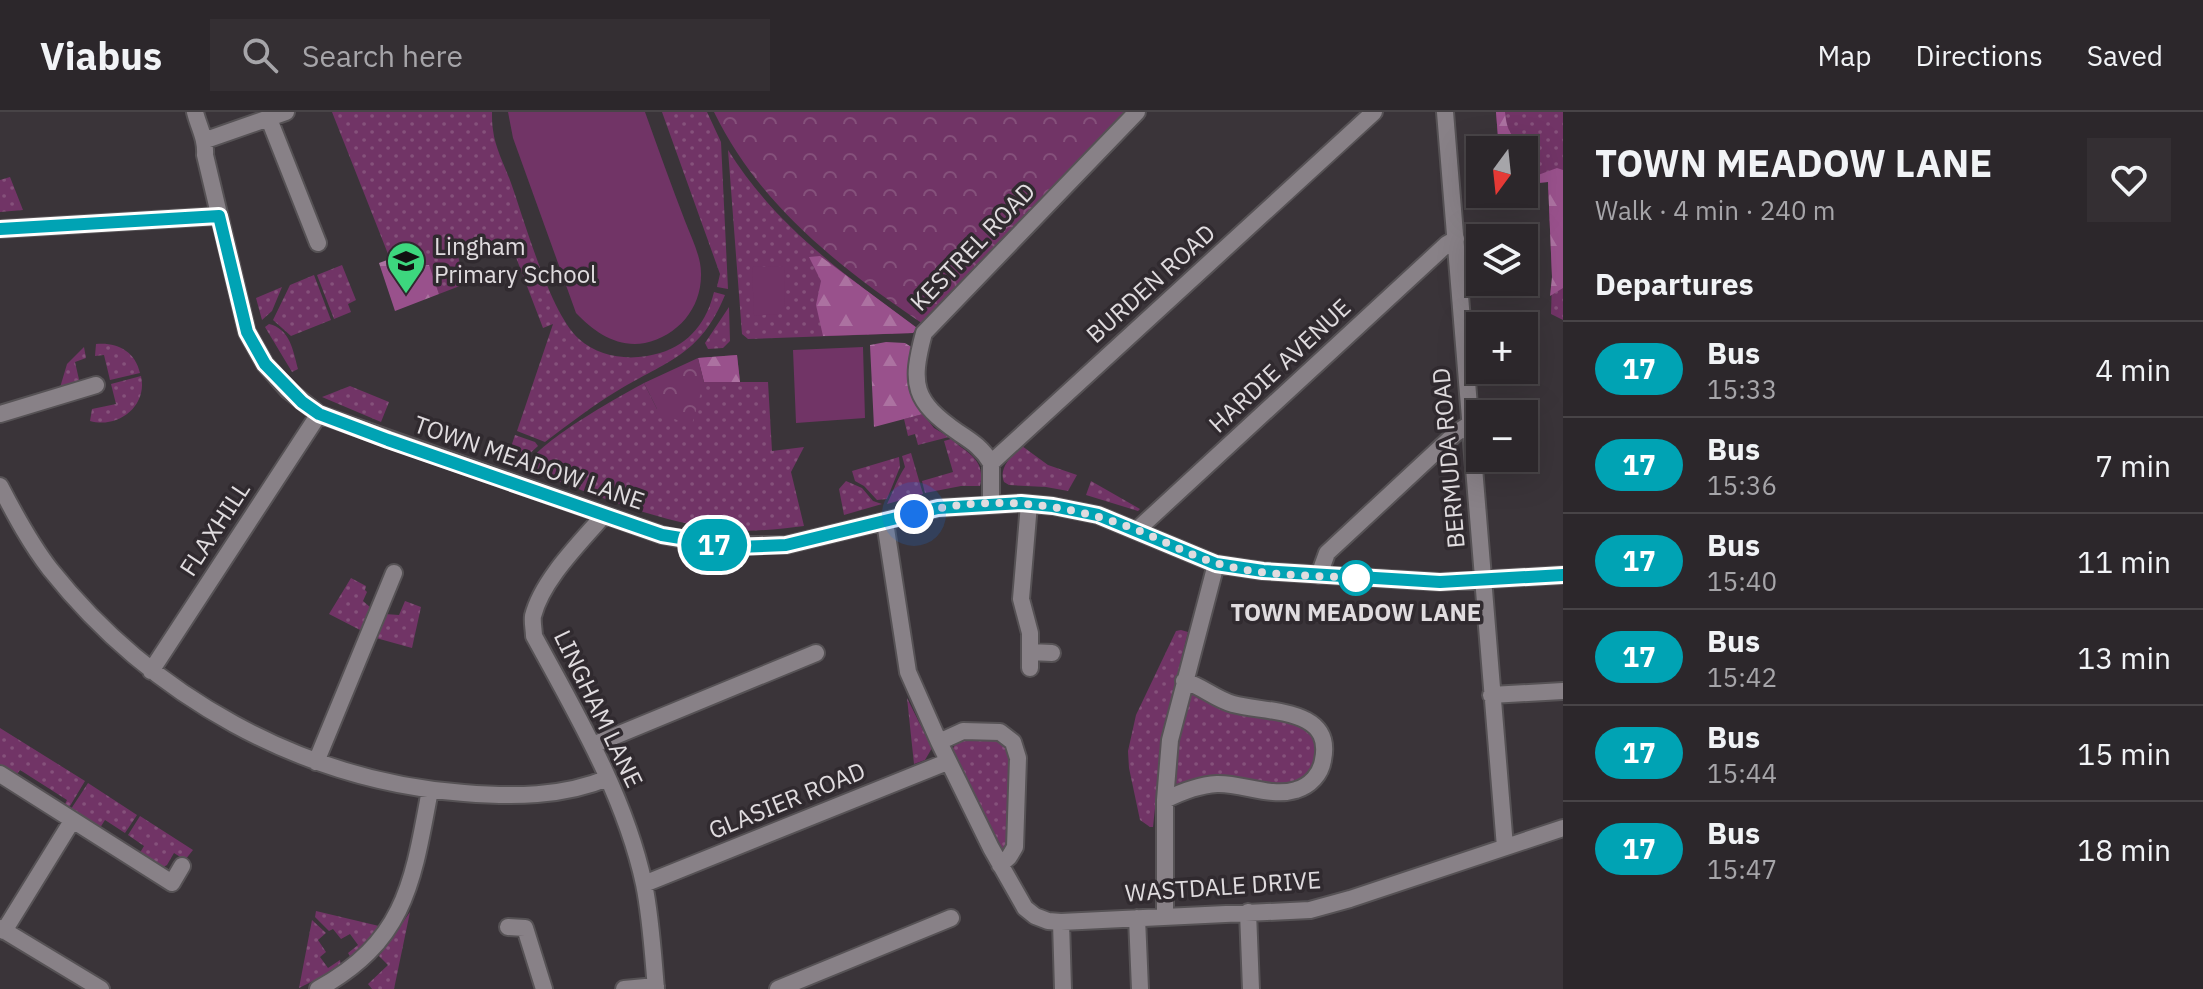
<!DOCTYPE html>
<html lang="en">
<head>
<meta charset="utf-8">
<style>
  :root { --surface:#2c272b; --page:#342f33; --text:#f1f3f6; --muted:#a6a5a9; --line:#484447 }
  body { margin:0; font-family:"IBM Plex Sans",sans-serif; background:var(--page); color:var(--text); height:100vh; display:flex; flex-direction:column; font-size:30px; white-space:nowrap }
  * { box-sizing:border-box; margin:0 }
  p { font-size:26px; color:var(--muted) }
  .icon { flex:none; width:44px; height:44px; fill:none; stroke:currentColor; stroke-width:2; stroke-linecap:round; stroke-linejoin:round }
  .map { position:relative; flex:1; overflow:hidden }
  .details { display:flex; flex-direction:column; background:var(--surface); width:640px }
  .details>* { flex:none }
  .badge { padding:0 16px; border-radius:26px; font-size:28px; line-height:52px }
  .needle { width:52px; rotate:195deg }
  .tools { position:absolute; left:1466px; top:24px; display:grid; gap:16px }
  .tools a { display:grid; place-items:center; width:72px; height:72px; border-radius:0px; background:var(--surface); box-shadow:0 8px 32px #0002,0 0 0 2px var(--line); font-size:40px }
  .you { position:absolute; width:40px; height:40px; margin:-20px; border:6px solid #fff; border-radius:50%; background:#1a73e8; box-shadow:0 0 0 12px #1a73e833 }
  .map>.badge { position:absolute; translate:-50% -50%; box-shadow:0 0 0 4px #fff }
  h2 { padding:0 32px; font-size:30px; line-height:72px }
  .round { display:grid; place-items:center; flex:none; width:84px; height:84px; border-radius:0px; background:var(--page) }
  .summary { display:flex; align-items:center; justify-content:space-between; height:136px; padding:0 32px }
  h1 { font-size:38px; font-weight:800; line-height:60px }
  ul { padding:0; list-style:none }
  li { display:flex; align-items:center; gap:24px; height:96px; padding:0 32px; border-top:2px solid var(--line) }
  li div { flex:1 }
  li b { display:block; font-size:30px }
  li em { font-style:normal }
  li .badge { min-width:88px; font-weight:700; text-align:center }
  header { display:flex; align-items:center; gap:48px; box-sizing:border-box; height:112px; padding:0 40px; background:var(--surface); border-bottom:2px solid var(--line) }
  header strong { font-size:38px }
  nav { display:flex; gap:44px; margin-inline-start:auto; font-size:28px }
  .search { width:560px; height:72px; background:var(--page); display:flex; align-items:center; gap:20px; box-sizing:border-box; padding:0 28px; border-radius:0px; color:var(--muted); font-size:30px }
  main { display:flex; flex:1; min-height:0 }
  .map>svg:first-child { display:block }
  .grass { fill:url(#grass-dots) }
  .forest { fill:url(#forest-firs) }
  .park { fill:url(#park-crowns) }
  .pitch { fill:#713466 }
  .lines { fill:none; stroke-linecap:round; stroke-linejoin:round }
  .minor-casing { stroke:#565255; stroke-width:20 }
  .minor { stroke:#888187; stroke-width:16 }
  .line-casing { stroke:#fff; stroke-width:18 }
  .line { stroke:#00a3b4; stroke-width:12 }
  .walk { stroke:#e0dcdf; stroke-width:8; stroke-dasharray:0 14.4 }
  .stop-dot { fill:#fff; stroke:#00a3b4; stroke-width:4 }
  .labels { text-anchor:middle; stroke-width:7; stroke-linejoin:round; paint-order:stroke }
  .poi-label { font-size:24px; fill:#e0dcdf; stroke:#302a2f; text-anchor:start }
  .street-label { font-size:24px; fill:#e0dcdf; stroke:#302a2f }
  .stop-label { font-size:24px; font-weight:bold; fill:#e0dcdf; stroke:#302a2f }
</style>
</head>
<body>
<header>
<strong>Viabus</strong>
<div class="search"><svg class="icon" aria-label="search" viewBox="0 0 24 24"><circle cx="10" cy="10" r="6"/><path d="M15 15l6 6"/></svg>Search here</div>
<nav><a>Map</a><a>Directions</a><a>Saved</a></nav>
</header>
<main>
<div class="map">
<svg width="1563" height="877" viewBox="0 0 1563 877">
  <defs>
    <pattern id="grass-dots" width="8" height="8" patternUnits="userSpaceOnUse" patternTransform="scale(2)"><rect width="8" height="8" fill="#713466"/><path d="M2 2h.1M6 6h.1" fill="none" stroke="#85517b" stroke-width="1.8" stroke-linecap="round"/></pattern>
    <pattern id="forest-firs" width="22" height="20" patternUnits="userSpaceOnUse" patternTransform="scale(2)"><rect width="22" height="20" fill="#99518c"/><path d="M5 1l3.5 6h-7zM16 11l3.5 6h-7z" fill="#ac72a1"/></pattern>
    <pattern id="park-crowns" width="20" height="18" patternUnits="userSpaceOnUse" patternTransform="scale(2)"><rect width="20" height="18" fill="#713466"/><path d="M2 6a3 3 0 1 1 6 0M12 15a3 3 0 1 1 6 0" fill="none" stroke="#85517b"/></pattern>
  </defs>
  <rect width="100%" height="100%" fill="#3a3439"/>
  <path class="grass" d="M332,0h160c0,6 0,13 1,18 2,18 12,36 18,53 14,39 39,130 68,156 22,20 55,22 81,14 30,-9 47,-32 54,-61l11,3c-25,61 -57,65 -108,96 -25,15 -48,33 -72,51l-28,-11 36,-107 -10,4 -34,-89 -51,17 7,28 -26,10 -11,-29 -12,1 -26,-7z
    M662,0h45l14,30 7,147 -11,-2 3,-13z
    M1496,0h67v208l-12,-6 1,-37 -4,-95 -24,2v-34h-25z
    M728,38c50,79 115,123 189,178l-4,5 -165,6 -6,-5z
    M10,65l13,33 -23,2v-32z
    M342,153l14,35 -8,4 3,8 -17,7 -17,-44z
    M314,163l17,45 -40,16 -18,-16 17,-35z
    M282,175l-10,24 -10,9 -6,-22z
    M729,195l1,34 -7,7 -15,1 -3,-6z
    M269,212c21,5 24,26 29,45l-6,3 -27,-45z
    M96,232c21,-2 39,7 44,29l-30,7 -6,-25 -9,1z
    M84,235l2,11 -11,4 5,22 -21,7 8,-27z
    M737,243l3,27h28l4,69 32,-4 -13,25 13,54c-24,3 -49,6 -74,4 -71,-6 -138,-37 -205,-61 10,-26 93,-72 119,-86l13,26 47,-27 -6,-24z
    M141,264c7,30 -23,53 -51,45l2,-12 24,-5 -5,-20z
    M350,274l39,16 -8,20 -59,-25z
    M923,302l11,14 15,9 -31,8 -3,-11 -7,2 -4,-17z
    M515,323l20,7 3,4 -22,20 -10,-4z
    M951,327c17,15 35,20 29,47h-19l-36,7 -3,-12 31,-9 -9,-31z
    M1022,334l26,19 29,10 -9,16 -22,-4 -37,-2 -5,-3c-6,-14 8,-27 18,-36z
    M911,341l12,41 -36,10c6,-12 10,-25 18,-37l-3,-11z
    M899,345l1,10 -13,32 -10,1 -13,-14 -9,-5 -3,-10z
    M846,369l16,7 11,13 9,3 -38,11 -5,-26z
    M1091,369l49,28 -2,2 -52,-16z
    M351,466l15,8 -1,4 2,2 -4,9 8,7 -9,23 -33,-17z
    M405,489l16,6 -9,41 -36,-10 9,-24 14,1z
    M1181,518l7,2 -25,101 -10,94h-3l-10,-7 -11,-52 -1,-17 8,-36 40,-84z
    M1193,580l97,27 20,11 9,21 -7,22 -19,13h-116c-8,-18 7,-67 11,-88z
    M907,586l25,50 -7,12 -11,4z
    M0,616l85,53 -18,30 -4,-3 4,-8 -47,-30 -5,7 -15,-9z
    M1000,626l9,6 3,12 -3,90 -5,6 -52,-102 6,-11z
    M88,671l49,32 -12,18 -20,-13 -7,11 -29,-19z
    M140,704l53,34 -8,10 -11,-7 -7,12 -7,4 -22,-13 6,-10 -16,-11z
    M316,799l63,15 -1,4 -25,26h-3l-2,-3 10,-8 -8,-11 -9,5 -8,-10 -4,2 -14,-14z
    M410,800l-16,77h-22l-4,-5 20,-19 -9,-9z
    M312,808l14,13 -8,7 8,12 -6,5 8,11 12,-8 1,7 -42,21z"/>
  <path class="forest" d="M1496,0h9c2,20 6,25 23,35l5,15 -9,11v-23h-25z
    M1557,56l6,2v118l-13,8 2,-19 -4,-95 -10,1v-8z
    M820,144l97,72 -4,5 -90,3 -7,-31 5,-24 -12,-24z
    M390,147l26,7 13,-1 10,29 -44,17 -16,-48z
    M886,230l19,1 8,5c-4,29 -5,41 10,66l-49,13 -4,-82z
    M737,243l3,27h-36l-6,-24z"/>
  <path class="park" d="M714,0h414l-205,212c-85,-58 -163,-118 -209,-212z
    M698,246l6,24 -13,46 -34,-19 -13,-26z"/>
  <path class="pitch" d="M508,0h137c13,36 26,73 40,109 6,16 16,35 16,52 1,35 -23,63 -56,70 -28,5 -51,-11 -69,-30l-63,-175z
    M784,154l1,40 -8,8 -23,2 -2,-49z
    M863,235l2,71 -69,5 -3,-73z"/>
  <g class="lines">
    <g class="minor-casing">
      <path id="minor" d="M195,0c4,16 11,26 10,43l42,177 18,32 23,26 31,24 343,121 50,10h74l152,-37 83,-5 32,3 45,9 118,49 47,7 177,11 123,-7
        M1445,0l60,735
        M269,7l49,124
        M206,28l80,-28
        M0,117l219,-13
        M0,302l96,-29
        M991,351c-8,-14 -18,-21 -32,-30 -46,-32 -49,-48 -35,-100l213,-221
        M0,374c15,29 30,57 50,83 101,127 252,212 414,224 48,4 99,4 144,-15
        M991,392v-41l383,-351
        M1029,392l-8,95 9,34v35
        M604,403c-24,28 -62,65 -71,101 -1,6 1,14 1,20 43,79 91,160 110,248 7,34 9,71 12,105
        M885,410l23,150 31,70 52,106 34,60 10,8 13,5 13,1 249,-12 40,-11 213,-71
        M1137,418l310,-286 9,-5
        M1319,463l8,-22 129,-120 14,-9
        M1030,540l22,1
        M151,559l168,-257
        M1491,583l72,-4
        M939,630l24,-11 37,1 13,10 5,16 -3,89 -6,10 -9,8
        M593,633l223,-92
        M316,650l78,-189
        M0,662l172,109 10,-17
        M1165,688c16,-8 34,-15 52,-16 25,-1 54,14 79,6 14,-4 25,-16 27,-30 11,-53 -57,-47 -90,-56 -18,-5 -31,-18 -49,-23
        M644,772l303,-122
        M1248,800l3,77
        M1165,804v-116l5,-60 46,-176
        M1137,806l3,71
        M1061,810l2,67
        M508,815l17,1 19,61
        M0,816l101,61
        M4,819l68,-110
        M318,877c88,-48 95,-108 112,-199
        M624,877l32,-3
        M778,877l173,-71"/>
    </g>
    <use href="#minor" class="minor"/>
  </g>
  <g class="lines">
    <g class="line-casing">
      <path id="line" d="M0,117l219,-13 28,116 18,32 37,38 17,12 69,26 274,95 74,12 50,-2 152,-37 83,-5 32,3 45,9 118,49 47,7 177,11 123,-7"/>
    </g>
    <use href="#line" class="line"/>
    <path class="walk" d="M914,402c74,-20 152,-12 223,16 26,10 52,25 79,33 45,14 99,12 146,15h-6"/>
  </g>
  <defs>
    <g id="school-pin" transform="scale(2)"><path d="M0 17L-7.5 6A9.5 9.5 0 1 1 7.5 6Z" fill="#3dd77e" stroke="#302a2f"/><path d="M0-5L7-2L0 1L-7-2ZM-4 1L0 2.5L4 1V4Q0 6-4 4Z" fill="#111"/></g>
  </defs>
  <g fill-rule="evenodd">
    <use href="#school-pin" x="406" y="149"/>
  </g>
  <circle class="stop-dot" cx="1356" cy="466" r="16"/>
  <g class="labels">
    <g class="poi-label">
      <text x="434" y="143">Lingham<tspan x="434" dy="28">Primary School</tspan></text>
    </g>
    <g class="street-label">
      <text transform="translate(973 135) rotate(-46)" y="8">KESTREL ROAD</text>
      <text transform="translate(1151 172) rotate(-42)" y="8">BURDEN ROAD</text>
      <text transform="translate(1280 254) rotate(-43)" y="8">HARDIE AVENUE</text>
      <text transform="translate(1449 346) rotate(-95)" y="8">BERMUDA ROAD</text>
      <text transform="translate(529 351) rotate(19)" y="8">TOWN MEADOW LANE</text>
      <text transform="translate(215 417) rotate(-57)" y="8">FLAXHILL</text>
      <text transform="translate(598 597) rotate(64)" y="8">LINGHAM LANE</text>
      <text transform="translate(787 689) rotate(-22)" y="8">GLASIER ROAD</text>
      <text transform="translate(1223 775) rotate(-4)" y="8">WASTDALE DRIVE</text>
    </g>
    <g class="stop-label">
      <text x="1356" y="509">TOWN MEADOW LANE</text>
    </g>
  </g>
</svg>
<div class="tools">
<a><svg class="needle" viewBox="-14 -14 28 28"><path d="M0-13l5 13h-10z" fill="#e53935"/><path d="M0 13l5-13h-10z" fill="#a6a5a9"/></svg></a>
<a><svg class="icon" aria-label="layers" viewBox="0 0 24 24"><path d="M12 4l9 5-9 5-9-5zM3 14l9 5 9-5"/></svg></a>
<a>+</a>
<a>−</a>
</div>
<div class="you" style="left:914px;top:402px"></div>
<b class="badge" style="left:714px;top:433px;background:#00a3b4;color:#fff">17</b>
</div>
<section class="details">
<div class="summary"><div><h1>TOWN MEADOW LANE</h1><p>Walk · 4 min · 240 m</p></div><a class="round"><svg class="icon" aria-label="heart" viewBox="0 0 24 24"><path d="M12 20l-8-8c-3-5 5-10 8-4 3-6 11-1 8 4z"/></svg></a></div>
<h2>Departures</h2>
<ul>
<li><span class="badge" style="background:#00a3b4;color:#fff">17</span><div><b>Bus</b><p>15:33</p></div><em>4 min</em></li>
<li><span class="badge" style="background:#00a3b4;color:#fff">17</span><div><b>Bus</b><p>15:36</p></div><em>7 min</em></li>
<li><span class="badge" style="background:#00a3b4;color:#fff">17</span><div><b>Bus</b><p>15:40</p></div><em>11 min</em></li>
<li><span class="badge" style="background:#00a3b4;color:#fff">17</span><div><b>Bus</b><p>15:42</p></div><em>13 min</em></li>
<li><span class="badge" style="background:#00a3b4;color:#fff">17</span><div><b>Bus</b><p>15:44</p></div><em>15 min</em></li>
<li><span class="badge" style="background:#00a3b4;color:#fff">17</span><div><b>Bus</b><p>15:47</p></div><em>18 min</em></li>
</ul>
</section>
</main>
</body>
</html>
